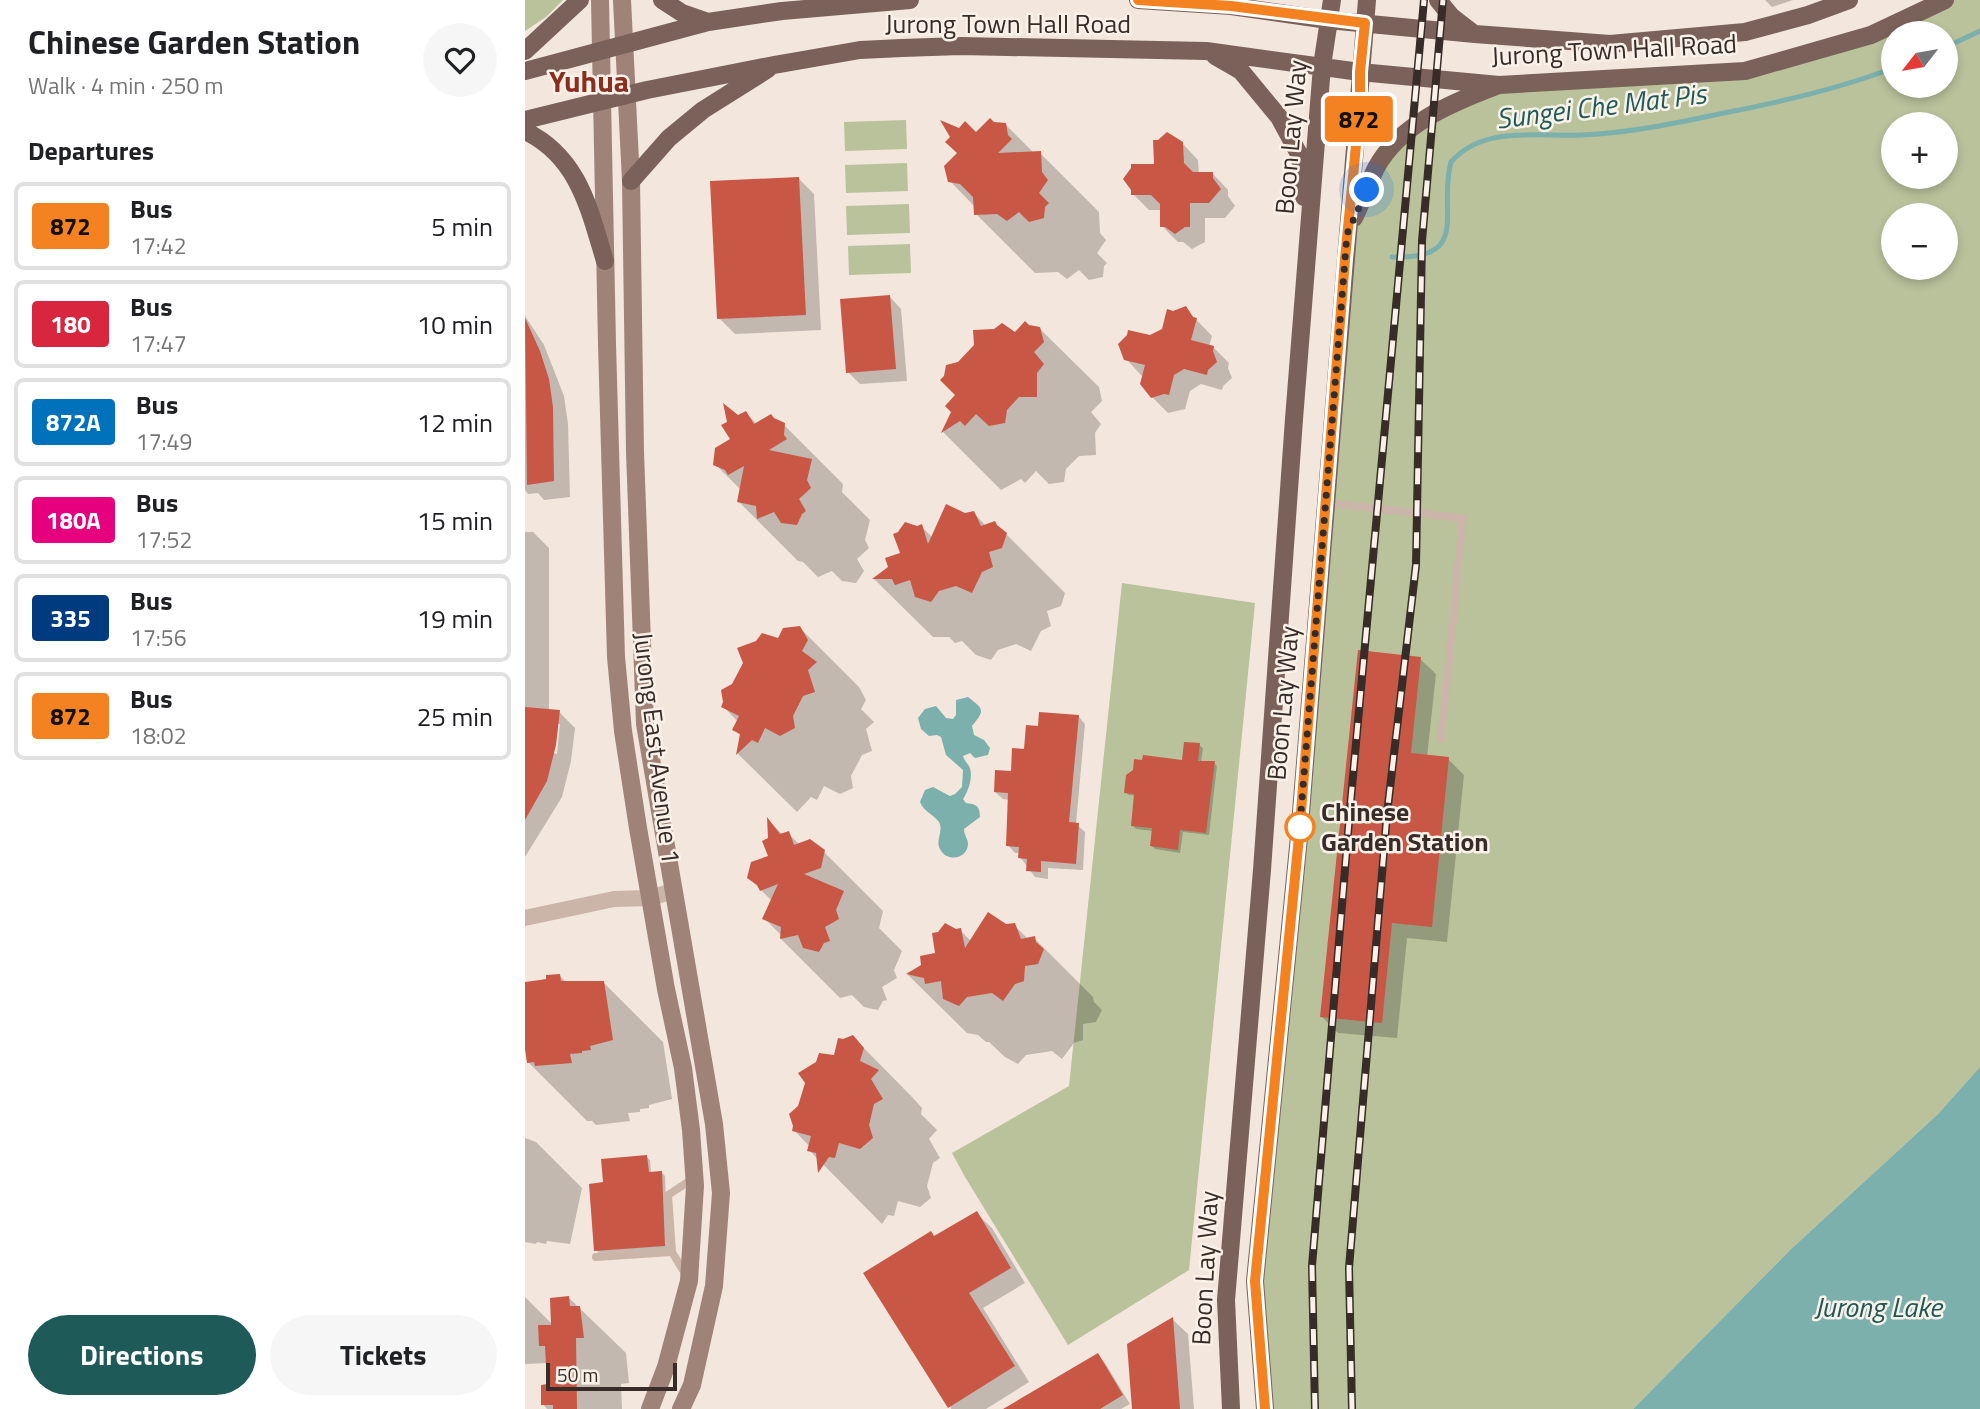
<!DOCTYPE html>
<html lang="en">
<head>
<meta charset="utf-8">
<style>
  :root { --surface:#fff; --page:#f6f6f6; --text:#202124; --muted:#757577; --line:#e0e0e0; --accent:#1d5a58 }
  body { margin:0; font-family:"Titillium Web",sans-serif; background:var(--page); color:var(--text); height:100vh; display:flex; flex-direction:column; font-size:26px; white-space:nowrap }
  * { box-sizing:border-box; margin:0 }
  p { font-size:23px; color:var(--muted) }
  .icon { flex:none; width:38px; height:38px; fill:none; stroke:currentColor; stroke-width:2; stroke-linecap:round; stroke-linejoin:round }
  .map { position:relative; flex:1; overflow:hidden }
  .details { display:flex; flex-direction:column; background:var(--surface); width:525px }
  .details>* { flex:none }
  .badge { padding:0 14px; border-radius:5px; font-size:24px; line-height:46px }
  .needle { width:46px; rotate:239deg }
  .buttons { position:absolute; left:1356px; top:21px; display:grid; gap:14px }
  .buttons a { display:grid; place-items:center; width:77px; height:77px; border-radius:50%; background:var(--surface); box-shadow:0 4px 10px #0003; font-size:35px }
  .scale { position:absolute; left:21px; bottom:18px; width:131px; box-sizing:border-box; padding-left:7px; border:4px solid #382c29; border-top:0; font-size:19px; line-height:24px; white-space:nowrap; color:#382c29; -webkit-text-stroke:5px #faf1e9; paint-order:stroke }
  .you { position:absolute; width:35px; height:35px; margin:-18px; border:5px solid #fff; border-radius:50%; background:#1a73e8; box-shadow:0 0 0 10px #1a73e833 }
  .map>.badge { position:absolute; translate:-50% -50%; box-shadow:0 0 0 4px #fff }
  h2 { padding:0 28px; font-size:26px; line-height:63px }
  .round { display:grid; place-items:center; flex:none; width:74px; height:74px; border-radius:37px; background:var(--page) }
  .head { display:flex; align-items:center; justify-content:space-between; height:119px; padding:0 28px }
  h1 { font-size:33px; font-weight:700; line-height:52px }
  .action { display:flex; gap:14px; margin-top:auto; padding:14px 28px }
  .action a { flex:1; height:80px; border-radius:42px; background:var(--accent); color:#fff; font-size:28px; font-weight:700; line-height:80px; text-align:center }
  .action a+a { background:var(--page); color:var(--text) }
  ul { padding:0; list-style:none }
  li { display:flex; align-items:center; gap:21px; height:88px; margin:0 14px 10px; padding:0 14px; border:4px solid var(--line); border-radius:10px }
  li div { flex:1 }
  li b { display:block; font-size:26px }
  li em { font-style:normal }
  li .badge { min-width:77px; font-weight:700; text-align:center }
  main { display:flex; flex:1; min-height:0 }
  .map>svg:first-child { display:block }
  .green { fill:#bac29c; fill-rule:evenodd }
  .water { fill:#7bb0ad }
  .shadow { fill:#0003; fill-rule:evenodd }
  .lines { fill:none; stroke-linecap:round; stroke-linejoin:round }
  .stream { stroke:#7bb0ad; stroke-width:5 }
  .building { fill:#c85746 }
  .lane { stroke:#cbb5a8; stroke-width:8 }
  .street { stroke:#cbb5a8; stroke-width:16 }
  .secondary { stroke:#9f8379; stroke-width:18 }
  .primary { stroke:#7a6159; stroke-width:18 }
  .rail-casing { stroke:#382c29; stroke-width:8 }
  .rail { stroke:#faf1e9; stroke-width:5; stroke-dasharray:16; stroke-linecap:butt }
  .line-casing { stroke:#fff; stroke-width:16 }
  .line { stroke:#f58220; stroke-width:10 }
  .walk { stroke:#382c29; stroke-width:7; stroke-dasharray:0 12.6 }
  .stop-dot { fill:#fff; stroke:#f58220; stroke-width:3.5 }
  .labels { text-anchor:middle; stroke-width:5; stroke-linejoin:round; paint-order:stroke }
  .street-label { font-size:26px; fill:#382c29; stroke:#faf1e9 }
  .stop-label { font-size:26px; font-weight:bold; fill:#382c29; stroke:#faf1e9; text-anchor:start }
  .water-label { font-size:28px; font-style:italic; fill:#1d5a58; stroke:#faf1e9 }
  .quarter-label { font-size:30px; font-weight:bold; fill:#892e20; stroke:#faf1e9 }
</style>
</head>
<body>
<main>
<section class="details">
<div class="head"><div><h1>Chinese Garden Station</h1><p>Walk · 4 min · 250 m</p></div><a class="round"><svg class="icon" aria-label="heart" viewBox="0 0 24 24"><path d="M12 20l-8-8c-3-5 5-10 8-4 3-6 11-1 8 4z"/></svg></a></div>
<h2>Departures</h2>
<ul>
<li><span class="badge" style="background:#f58220;color:#111">872</span><div><b>Bus</b><p>17:42</p></div><em>5 min</em></li>
<li><span class="badge" style="background:#d7263d;color:#fff">180</span><div><b>Bus</b><p>17:47</p></div><em>10 min</em></li>
<li><span class="badge" style="background:#0072bc;color:#fff">872A</span><div><b>Bus</b><p>17:49</p></div><em>12 min</em></li>
<li><span class="badge" style="background:#e6007e;color:#fff">180A</span><div><b>Bus</b><p>17:52</p></div><em>15 min</em></li>
<li><span class="badge" style="background:#003b80;color:#fff">335</span><div><b>Bus</b><p>17:56</p></div><em>19 min</em></li>
<li><span class="badge" style="background:#f58220;color:#111">872</span><div><b>Bus</b><p>18:02</p></div><em>25 min</em></li>
</ul>
<div class="action"><a>Directions</a><a>Tickets</a></div>
</section>
<div class="map">
<svg width="1455" height="1409" viewBox="0 0 1455 1409">
  <rect width="100%" height="100%" fill="#f3e6dd"/>
  <path class="green" d="M0,0h38l-17,17 -21,14z
    M1420,0h35v1067l-42,47 -147,135 -158,160h-368l-10,-128 92,-1047 44,-88 83,-52 271,-23zM1368,33h53v53h-53zM1368,124h53v53h-53zM1368,215h53v53h-53z
    M381,120l1,29 -62,2 -1,-29z
    M382,163l1,28 -62,2 -1,-28z
    M384,204l1,29 -63,2 -1,-29z
    M385,244l1,29 -62,2 -1,-29z
    M597,583l133,20 -66,667 -121,75 -103,-168 -13,-24 117,-67z"/>
  <path class="water" d="M443,697c15,12 18,12 4,29l2,9 10,5 6,8 -2,7 -13,3 -5,-5 -7,3c1,4 4,7 6,10 5,10 -1,26 -6,33l3,4c9,1 14,2 14,14l-16,12c0,6 4,10 4,15 -1,16 -22,18 -28,5 -5,-9 4,-18 -1,-27 -6,-8 -15,-10 -19,-20l5,-12 8,-3 17,9 5,-2 7,-7 1,-17 -17,-15 -5,-18 -4,-2 -8,1 -8,-7 -3,-11 7,-9 11,-3 10,12 7,1 3,-4v-15z
    M1455,1067v342h-347l158,-160 147,-135z"/>
  <path class="shadow" d="M1240,0h28l-21,7z
    M469,123l12,2 28,28h6l59,59 1,21 6,7 -9,13 10,10 -3,3 -1,11 -14,3 -10,-10 -12,9 -9,-7 -23,1 -59,-59 -1,-7 -25,-26 26,-46z
    M657,143l16,17 1,14h14l15,16v6l7,10 -10,12h-20v24l-13,7 -9,-7h-5l-16,-16v-16h-13l-16,-16 22,-28z
    M273,178l16,16 7,136 -86,4 -16,-16z
    M365,297l11,12 6,72 -47,3 -12,-12z
    M660,308l27,28 -3,10 4,1 16,16 -1,5 4,10 -9,8 -1,4 -21,-6 -11,7 -5,18 -17,4 -16,-16 -10,-21 -16,-17 24,-22 13,-7 10,-17z
    M0,316l19,29 20,51 4,28 2,73 -26,3 -6,-7 -10,1 -3,-4z
    M503,327l11,1 60,59 3,14 -11,11 10,12 -6,9 1,22 -17,1 -13,13 -2,13 -15,2 -13,-13 -11,12 -4,-4 -20,11 -58,-58 10,-20 4,-17 2,-32z
    M221,413l11,11 19,-3 8,4 59,59 -1,8 28,28 -5,20 4,8 -12,11 7,12 -8,12 -14,-2 -10,-10 -14,6 -15,-15 -5,-1 -59,-59 2,-12 -26,-26 17,-24 6,-22z
    M449,513l12,13 9,-3 70,70 -4,13 -14,5 4,15 -10,5 -10,20 -15,-7 -18,6 -7,10 -15,-5 -14,-14 -7,2 -6,-6h-16l-59,-58 16,-11 12,-14 15,-26 4,-2 12,12 31,-23z
    M0,532h8l16,16v163l10,1 16,16 -4,33 -9,36 -37,60zM32,724h3l-3,30 -4,-1z
    M275,628l59,59 7,13 -5,9 13,13 -8,7 6,22 -10,4 -11,21 2,12 -13,6 -16,-8 -7,14 -6,-3 -14,15 -59,-58 4,-17 -8,-8 4,-7 -15,-16 10,-20 46,-46z
    M895,659l16,15 -9,83 21,2 16,16 -17,167 -40,-4 -10,100 -59,-5 -16,-16z
    M553,716l7,8 -9,100 9,8 -2,38 -35,-2v11l-13,-2 -15,-20v-4h-5l-7,-8 2,-45 -7,-1 -8,-7 18,-19 26,-45z
    M674,745l4,3 -2,14 13,1 3,3 -8,69 -26,-3 -3,21 -25,-4 -4,-4 2,-14 -17,-2 -3,-3 3,-30 -7,-1 -4,-3 58,-30z
    M244,821l14,14 5,-2 12,12 24,7 59,59 -4,17 23,23 -8,19 3,8 -15,9 5,13 -4,1 -5,9 -14,-3 -12,-12 -12,3 -59,-59 1,-3 -18,-18 8,-17 -23,-23 21,-21z
    M489,925l14,14 6,-1 59,59 1,5 8,8 -6,12 -13,2v16l-9,3 -12,16 -10,-8 -26,4 -8,9 -13,-7 -16,-15h-3l-8,-7 -11,-2 -59,-58 29,-20 19,-24 4,-1 11,11 35,-15z
    M34,975l8,8h37l59,59 9,57 -23,6v3l-9,1v3l-12,1 2,8 -34,4 -4,-4h-5l-59,-59 -3,-26v-48z
    M328,1037l59,60 10,11 -1,6 16,16 -8,9 11,19 -7,5 -6,23 4,12 -11,9 -22,-6 -4,15 -6,-1 -6,9 -73,-74 1,-3 -16,-17 6,-23 35,-51z
    M0,1138l11,4 46,46 -12,56 -23,-3 -1,3 -9,-2 -1,2 -11,-2z
    M121,1157l4,3 1,14 11,-1 3,3 3,73 -69,4 -3,-3 9,-66z
    M451,1213l16,15 33,55 -42,25 46,74 -43,27h-35l-16,-171z
    M0,1297l28,28 16,-27 57,55 3,30 -8,1 1,25h-75l-4,-5 6,-18 -1,-23 -23,1z
    M647,1319l16,15 6,75h-60z
    M573,1355l7,8 25,41 -9,5h-115z"/>
  <g class="lines">
    <path class="stream" d="M1421,47l34,-16
      M867,257c81,3 45,-45 59,-95 32,-37 87,-25 131,-27 47,-2 95,-12 142,-22 57,-11 115,-24 169,-45"/>
  </g>
  <path class="building" d="M465,118l4,4 12,1 2,12 4,4 -14,14 43,-2 1,21 6,8 -9,13 10,10 -4,4 -1,11 -15,4 -10,-10 -12,9 -10,-7 -23,1 -1,-18 -13,-13 -12,-2 -4,-16 13,-13 -12,-11 5,-5 -10,-17 19,8 6,-7 11,11z
    M642,132l16,10 1,21 9,9h20v6l8,11 -12,14h-19v24h-5l-10,7 -10,-7h-5v-23l-9,-9h-20v-5l-8,-11 8,-11v-4h23l-1,-24h5z
    M274,177l7,138 -89,4 -7,-138z
    M365,295l6,74 -50,4 -6,-74z
    M661,306l7,11 4,1 -6,22 23,6 -1,5 4,11 -9,8 -1,5 -23,-6 -10,6 -5,20 -5,-1 -13,4 -11,-14 5,-19 -21,-5 -6,-16 9,-9 1,-5 22,5 12,-6 5,-20 6,2z
    M0,318l15,33 9,28 4,28 1,74 -27,4z
    M500,321l4,4 11,2 4,15 -10,10 10,12 -7,9v24h-18l-12,13 -2,13 -16,3 -13,-12 -11,12 -5,-5 -19,12 10,-21 -6,-6 10,-11 -15,-15 4,-4 2,-11 12,-3 16,-17 -1,-15 21,-1 8,-6 13,9z
    M198,403l15,12 8,-4 8,13 17,-10 3,4 11,5 -1,12 3,4 -18,11 43,9 -5,21 4,8 -12,11 7,12 -4,3 -5,11 -16,-2 -7,-11 -17,7 -1,-13 -19,-4 7,-36 -16,9 -3,-5 -12,-5 2,-17 15,-9 -9,-14 6,-3z
    M421,504l19,9 9,-2 7,15 14,-5 2,4 10,8 -5,15 -13,4 4,15 -11,5 -10,21 -16,-7 -17,5 -8,11 -16,-5 -5,-17 -15,5 -3,-6h-20l16,-12 -3,-9 15,-5 -7,-19 5,-2 7,-10 12,4 5,-2 6,20z
    M275,626l8,14 -6,11 15,11 -9,8 7,22 -12,4 -10,20 2,12 -15,8 -15,-8 -7,15 -6,-3 -16,15 4,-21 -8,-4 7,-14 -18,-9 2,-5 -2,-12 11,-6 11,-21 -6,-15 19,-7 6,-8 16,5 5,-10z
    M833,650l63,7 -10,96 38,4 -17,170 -40,-4 -10,100 -62,-6z
    M0,707l35,3 -4,35 -9,36 -22,39z
    M514,712l40,3 -10,107 10,1 -3,41 -35,-3v11l-15,-1 1,-12 -9,-1 1,-11 -13,-1 2,-53 -14,-1 1,-22 16,1 1,-23 12,1 2,-24 12,1z
    M659,742l16,1 -2,18h17l-9,72 -26,-3 -2,20 -28,-4 2,-18 -21,-2 3,-32 -10,-1 2,-18 7,-5 1,-11 8,1 1,-5 39,5z
    M242,817l13,17 9,-3 5,14 16,-6 15,11 -4,18 -17,6 40,17 -8,19 3,9 -14,8 5,14 -6,2 -5,9 -16,-4 -5,-13 -18,4 1,-12 -19,-8 16,-35 -18,7 -3,-6 -10,-7 4,-16 17,-6 -6,-15 6,-3z
    M463,912l18,12 9,-1 6,16 14,-3 1,6 8,7 -6,15 -13,2 -1,15 -9,3 -12,17 -11,-8 -25,4 -8,9 -16,-7 -2,-18 -16,3 -1,-6 -18,-4 15,-9 -1,-9 15,-3 -3,-20 6,-1 7,-9 11,6 5,-1 4,20z
    M35,974l1,7h43l9,59 -23,6 1,4 -9,1v2l-12,1 2,9 -37,3 -1,-4 -7,1 -2,-14v-67l15,-2 6,-1v-4z
    M328,1035l11,13 -4,13 19,9 -8,9 12,20 -9,5 -5,21 4,13 -13,11 -21,-6 -4,15 -6,-1 -11,16 -2,-20 -9,-2 4,-15 -19,-5 1,-5 -4,-12 9,-8 7,-23 -7,-10 18,-11 3,-9 15,2 4,-17 5,1z
    M122,1155l2,17 13,-1 3,75 -71,5 -5,-67 14,-2 -2,-23z
    M452,1211l34,57 -42,25 46,73 -67,42 -85,-135 68,-42 3,5z
    M44,1296l1,10h10l4,32h-8l1,71h-24v-4h-12v-20l6,-1 -2,-38h-6l-1,-21h13l-1,-27z
    M648,1317l7,92h-48l-5,-65z
    M573,1353l25,42 -23,14h-97z"/>
  <g class="lines">
    <path class="lane" d="M801,503l137,15 -22,221
      M71,1257l76,-5
      M161,1275l-14,-23 -4,-57 26,-17"/>
    <path class="street" d="M0,918l89,-19 36,-1 23,-7"/>
    <path class="secondary" d="M75,0l7,344 9,313 7,74 15,97 28,161 17,79 8,62 4,56 -6,95 -23,86 -16,42
      M97,0l9,181 4,271 10,272 69,400 7,69 -7,93 -22,99 -11,24"/>
    <path class="primary" d="M137,0l20,13 26,9
      M613,0l93,6 97,14 147,14 135,10 135,-12 63,-17 41,-15
      M913,0l13,16 22,17
      M0,51l55,-51
      M690,56l26,15 38,46 21,39 4,41
      M0,71l183,-49 74,-11 128,-11
      M0,120l122,-30 127,-25 86,-15 42,-2 59,-2 245,5 154,21 139,13 246,-14 126,-36 74,-35
      M0,131c54,26 64,78 80,130
      M106,181l38,-43 34,-28 65,-41
      M829,218c8,-16 14,-34 22,-50 24,-44 75,-65 120,-82
      M706,1409l-5,-109 36,-430 32,-451 28,-353 10,-66
      M740,1409l-10,-128 44,-444 68,-837"/>
    <g class="rail-casing">
      <path id="rail" d="M790,1409l-3,-143 38,-457 74,-809
        M827,1409l-3,-141 38,-454 29,-249 6,-324 21,-241"/>
    </g>
    <use href="#rail" class="rail"/>
  </g>
  <g class="lines">
    <g class="line-casing">
      <path id="line" d="M613,0l93,6 134,17 -5,49v32l-15,155 -46,578 -44,444 10,128"/>
    </g>
    <use href="#line" class="line"/>
    <path class="walk" d="M775,827l-1,10 48,-603 20,-44"/>
  </g>
  <circle class="stop-dot" cx="775" cy="827" r="14"/>
  <g class="labels">
    <g class="street-label">
      <text x="483" y="33">Jurong Town Hall Road</text>
      <text transform="translate(1089 50) rotate(-3)" y="9">Jurong Town Hall Road</text>
      <text transform="translate(766 137) rotate(-85)" y="9">Boon Lay Way</text>
      <text transform="translate(758 703) rotate(-85)" y="9">Boon Lay Way</text>
      <text transform="translate(132 748) rotate(83)" y="9">Jurong East Avenue 1</text>
      <text transform="translate(680 1268) rotate(-87)" y="9">Boon Lay Way</text>
    </g>
    <g class="stop-label">
      <text x="796" y="821">Chinese<tspan x="796" dy="30">Garden Station</tspan></text>
    </g>
    <g class="water-label">
      <text transform="translate(1076 106) rotate(-7)" y="10">Sungei Che Mat Pis</text>
      <text x="1353" y="1317">Jurong Lake</text>
    </g>
    <g class="quarter-label">
      <text x="64" y="92">Yuhua</text>
    </g>
  </g>
</svg>
<div class="buttons">
<a><svg class="needle" viewBox="-14 -14 28 28"><path d="M0-13l5 13h-10z" fill="#e53935"/><path d="M0 13l5-13h-10z" fill="#757577"/></svg></a>
<a>+</a>
<a>−</a>
</div>
<div class="scale">50 m</div>
<div class="you" style="left:842px;top:190px"></div>
<b class="badge" style="left:834px;top:119px;background:#f58220;color:#111">872</b>
</div>
</main>
</body>
</html>
